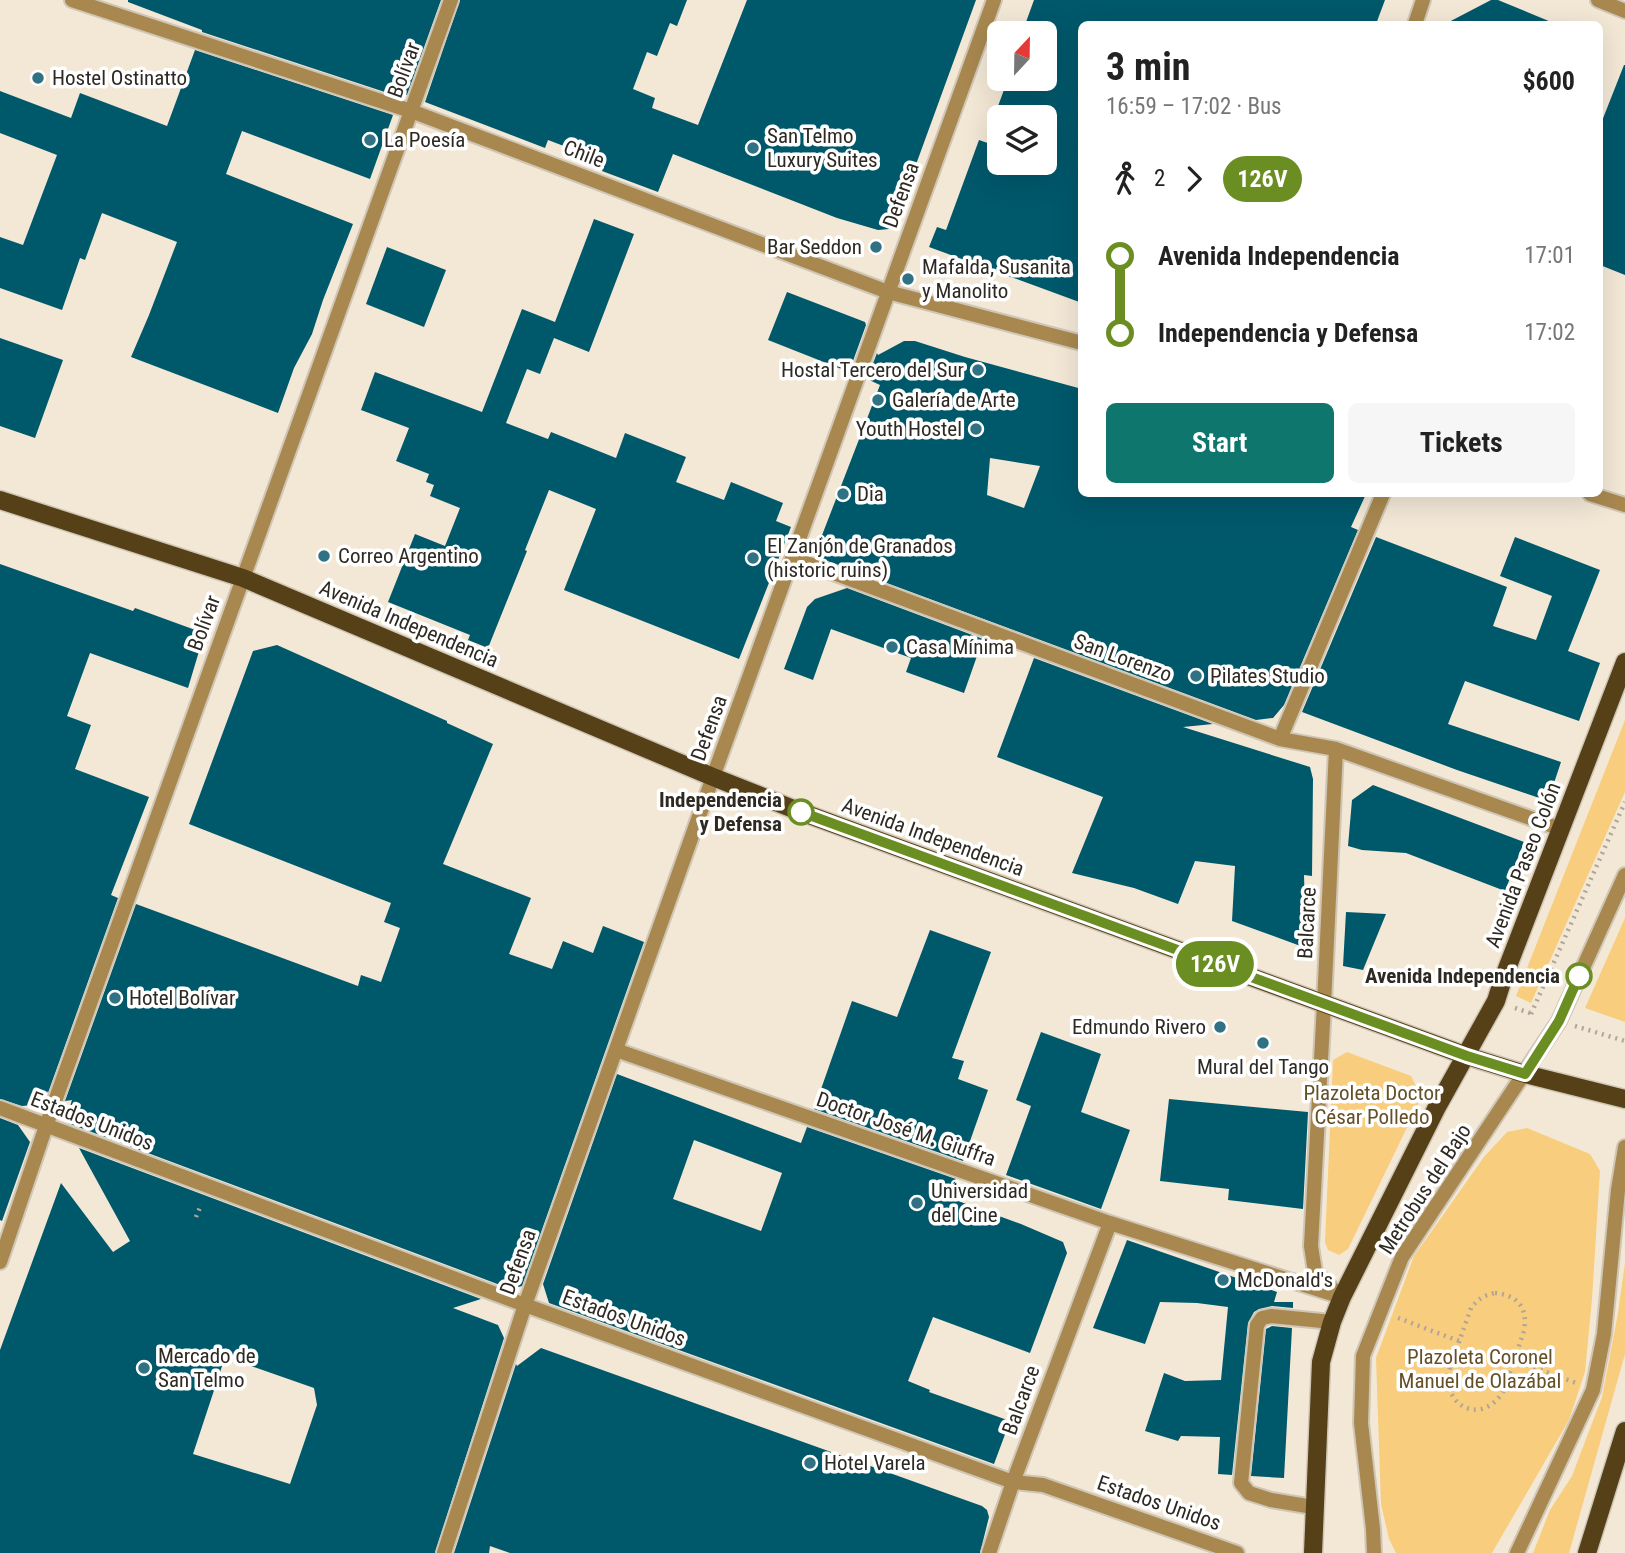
<!DOCTYPE html>
<html lang="en">
<head>
<meta charset="utf-8">
<style>
  :root { --surface:#fff; --page:#f6f6f6; --text:#222; --muted:#767676; --accent:#0f766e }
  body { margin:0; font-family:"Roboto Condensed",sans-serif; background:var(--page); color:var(--text); height:100vh; display:flex; flex-direction:column; font-size:26px; white-space:nowrap }
  * { box-sizing:border-box; margin:0 }
  p { font-size:23px; color:var(--muted) }
  .icon { flex:none; width:38px; height:38px; fill:none; stroke:currentColor; stroke-width:2; stroke-linecap:round; stroke-linejoin:round }
  .map { position:relative; flex:1; overflow:hidden }
  .details { position:absolute; left:1078px; top:21px; width:525px; height:476px; display:flex; flex-direction:column; background:var(--surface); border-radius:10px; box-shadow:0 7px 28px #0002 }
  .details>* { flex:none }
  .badge { padding:0 14px; border-radius:23px; font-size:24px; line-height:46px }
  .needle { width:46px; rotate:22deg }
  .fabs { position:absolute; left:987px; top:21px; display:grid; gap:14px }
  .fabs a { display:grid; place-items:center; width:70px; height:70px; border-radius:10px; background:var(--surface); box-shadow:0 7px 28px #0002; font-size:35px }
  .map>.badge { position:absolute; translate:-50% -50%; box-shadow:0 0 0 4px #fff }
  .legs { display:flex; align-items:center; gap:10px; height:77px; padding:0 28px; font-size:23px }
  .legs p { margin-inline-start:auto }
  .overview { display:flex; align-items:center; justify-content:space-between; height:119px; padding:0 28px }
  h1 { font-size:38px; font-weight:700; line-height:52px }
  .action { display:flex; gap:14px; margin-top:auto; padding:14px 28px }
  .action a { flex:1; height:80px; border-radius:10px; background:var(--accent); color:#fff; font-size:28px; font-weight:700; line-height:80px; text-align:center }
  .action a+a { background:var(--page); color:var(--text) }
  ul { padding:0 28px; list-style:none }
  li { display:flex; align-items:center; gap:24px; height:77px; font-size:26px }
  li i { display:grid; place-items:center; width:10px; height:100%; margin:0 9px; background:currentColor }
  li i::after { content:''; width:18px; height:18px; margin:-9px; border:5px solid; border-radius:50%; background:var(--surface) }
  li p { margin-inline-start:auto }
  li:first-child i { background:linear-gradient(#0000 50%,currentColor 0) }
  li:last-child i { background:linear-gradient(currentColor 50%,#0000 0) }
  .map>svg:first-child { display:block }
  .green { fill:#f8cd7e }
  .building { fill:#00586b; fill-rule:evenodd }
  .lines { fill:none; stroke-linecap:round; stroke-linejoin:round }
  .service-casing { stroke:#d0c6b6; stroke-width:18 }
  .minor-casing { stroke:#d0c6b6; stroke-width:18 }
  .primary-casing { stroke:#d0c6b6; stroke-width:21 }
  .path { stroke:#afa698; stroke-width:4.5; stroke-dasharray:2 5; stroke-linecap:butt }
  .service { stroke:#a8884f; stroke-width:14 }
  .minor { stroke:#a8884f; stroke-width:14 }
  .primary { stroke:#554017; stroke-width:18 }
  .line-1-casing { stroke:#fff; stroke-width:16 }
  .line-1 { stroke:#6b8e23; stroke-width:10 }
  .poi-dot { fill:#307284; stroke:#fff; stroke-width:2.5 }
  .stop-1-dot { fill:#fff; stroke:#6b8e23; stroke-width:3.5 }
  .labels { text-anchor:middle; stroke-width:7; stroke-linejoin:round; paint-order:stroke }
  .street-label { font-size:21px; fill:#2e2a23; stroke:#fff }
  .poi-label { font-size:21px; fill:#2e2a23; stroke:#fff; text-anchor:start }
  .stop-label { font-size:21px; font-weight:bold; fill:#2e2a23; stroke:#fff; text-anchor:end }
  .park-label { font-size:21px; fill:#644f27; stroke:#fff }
</style>
</head>
<body>
<div class="map">
<svg width="1625" height="1553" viewBox="0 0 1625 1553">
  <rect width="100%" height="100%" fill="#f3e8d6"/>
  <path class="green" d="M1625,720v72l-94,211 -15,-7z
    M1625,918v104l-40,-14z
    M1347,1052l64,24 6,12 1,17 -70,144 -9,6 -11,-5 -3,-8 8,-182z
    M1527,1128l63,26 10,17 -8,128 -7,73 -16,48 -77,133h-96l-7,-14 -8,-35 -5,-146 38,-102 70,-99 23,-25z
    M1625,1263v91l-56,199h-36l17,-43 22,-34 30,-79 16,-84z"/>
  <path class="building" d="M128,0h313l-34,95 -6,-2 -1,4 -198,-65v-2l-74,-28z
    M460,0h227l-10,26 -7,-3 -13,33 -10,-4 -14,37 22,9 -3,10 46,17 49,-125h229l-81,222 -6,7 -11,1 -41,-12 -164,-64 -15,38 -56,-21 4,-9 -58,-22 -3,8 -120,-46z
    M1034,0h351l-9,24h-294v279l-153,-56 8,-20 9,3 33,-90 20,7v16h46v-46h-51l14,-38h37v-46h-23z
    M1491,0h7l58,24h-111z
    M195,50l198,65 -23,64 -128,-48 -16,43 127,50 -30,76 -11,34 -18,34 -16,45 -147,-56 18,-42 28,-73 -75,-29 -17,47 -5,-2 -18,52 -62,-22v-51l23,8 34,-90 -57,-22v-42l71,27 9,-25 87,33z
    M1624,65h1v210l-25,-10v-139z
    M594,219l40,15 -45,118 -35,-14 -14,36 -13,-5 -21,54 42,16 3,-7 65,26 9,-25 61,24 -10,25 48,18 7,-18 52,21 -7,18 15,6 -52,132 -175,-69 32,-81 -47,-19 -24,60 2,1 -39,97 -20,-8 2,-5 -82,-33 27,-68 30,12 15,-38 -30,-12 4,-11 -8,-3 3,-8 -33,-13 13,-33 -48,-18 14,-38 107,40 40,-103 33,13z
    M387,247l59,23 -22,57 -58,-23z
    M787,292l78,30 1,3 -17,47 -81,-32z
    M0,338l63,22 -28,78 -35,-12z
    M904,341h11l50,16 117,32v105h284l-15,33 7,3 -74,175 -11,13 -17,2 -442,-164 66,-171 -13,-6 10,-26 1,2zM990,458l50,8 -16,42 -37,-13z
    M1376,537l131,50 -14,39 43,14 16,-44 -52,-20 15,-39 85,33 -32,81 32,12 -21,58 -114,-40 -17,43 113,38 -13,39 -91,-31 -155,-58z
    M0,564l133,47 2,-3 63,23 5,7 -15,50 -98,-35 -23,63 24,9 -16,44 74,28 -38,98 7,3 -70,195 -1,-2 -4,13 -21,2 -22,-7z
    M847,588l136,51 -19,54 -58,-21 5,-14 -80,-29 -18,51 -29,-11 23,-62 8,-8z
    M277,645l170,76v2l46,21 -50,120 88,34 -22,56 43,15 11,-28 30,12 10,-27 41,16 -122,344 -11,3 -446,-167 7,-22 -7,1 71,-197 222,82 3,-11 20,7 19,-54 -16,-6 7,-19 -202,-79 64,-173z
    M1034,658l179,66 -30,3 127,40 3,12 -1,97 -8,-1 2,73 -74,-27 3,-55 -40,-5 -17,43 -44,-16 -62,-15 31,-76 -106,-40z
    M1373,785l151,57 -19,49 -99,-38 -44,-3 -14,-4 4,-46z
    M1346,912l40,2 -23,56 -20,-4z
    M930,930l61,22 -39,106 12,3 -6,18 30,11 -25,71 -149,-52 38,-108 45,16z
    M1041,1032l60,22 -20,58 49,18 -29,79 -95,-34 25,-69 -15,-6z
    M617,1074l184,69 6,-16 149,52 -6,19 71,26 42,18 4,11 -37,100 -97,-36 -25,64 22,9 -1,2 81,29 -16,43 -445,-161 -6,-19zM694,1140l88,33 -21,58 -88,-32z
    M1169,1099l139,13 -5,97 -75,-9 1,-11 -69,-8z
    M0,1118l18,7 12,17 -28,79 -2,-1z
    M79,1148l402,151 -28,9 45,17 6,13 -69,215h-435v-203l61,-167 52,69 17,-11zM225,1357l89,31 3,17 -27,79 -97,-30z
    M1127,1240l150,52 -3,10h19v6l-21,-2 -13,3 -5,3 -6,11 -16,152 -14,-1 2,-37 -39,-1 -3,5 -33,-10 19,-58 21,8 36,-1 7,-73 -31,-4 -37,-1 -15,42 -52,-16z
    M1272,1326l20,2 -8,150 -33,-2 15,-147z
    M541,1348l441,158 5,4 2,7 -9,36h-470l-20,-7 -1,7h-35l62,-189 1,2z"/>
  <g class="lines">
    <g class="service-casing">
      <path id="service" d="M1313,1507l-42,-7 -22,-7 -8,-10 16,-158 5,-7 9,-2 61,6
        M1374,1553l-1,-24 -12,-106 2,-67 39,-99 157,-236 66,-146
        M1517,1553l76,-163 11,-56 14,-144 7,-43"/>
    </g>
    <g class="minor-casing">
      <path id="minor" d="M72,0l339,111 477,181 194,51
        M1598,0l27,11
        M1415,24l8,-24
        M1590,494l35,11
        M793,558l487,181 56,10 225,80
        M1280,739l103,-245
        M1336,749l-12,255 -13,242 4,26 23,22
        M616,1050l494,173 232,74
        M0,1108l525,197 488,177 30,3 194,68
        M0,1262l46,-136 405,-1126
        M444,1553l81,-248 188,-528 281,-777
        M989,1553l24,-71 97,-259"/>
    </g>
    <g class="primary-casing">
      <path id="primary" d="M0,500l243,78 470,199 88,35 666,244 58,18 100,25
        M1313,1553l8,-191 11,-40 10,-25 95,-190 59,-106 7,-22 122,-317
        M1587,1553l38,-122"/>
    </g>
    <path class="path" d="M1515,1008l18,6
      M1531,1014l94,-212
      M1575,1026l50,15
      M196,1217l5,-12
      M1495,1293c23,2 33,15 29,38l-20,59c-18,32 -55,23 -57,-14l24,-68c7,-9 13,-13 24,-15z
      M1398,1318l61,23
      M1514,1360l62,23"/>
    <use href="#service" class="service"/>
    <use href="#minor" class="minor"/>
    <use href="#primary" class="primary"/>
  </g>
  <g class="lines">
    <g class="line-1-casing">
      <path id="line-1" d="M801,812l666,244 58,18 34,-53 20,-45"/>
    </g>
    <use href="#line-1" class="line-1"/>
  </g>
  <g class="poi-dot">
    <circle cx="38" cy="78" r="7"/>
    <circle cx="370" cy="140" r="7"/>
    <circle cx="753" cy="148" r="7"/>
    <circle cx="876" cy="247" r="7"/>
    <circle cx="908" cy="279" r="7"/>
    <circle cx="978" cy="370" r="7"/>
    <circle cx="878" cy="400" r="7"/>
    <circle cx="976" cy="429" r="7"/>
    <circle cx="843" cy="494" r="7"/>
    <circle cx="324" cy="556" r="7"/>
    <circle cx="753" cy="558" r="7"/>
    <circle cx="892" cy="647" r="7"/>
    <circle cx="1196" cy="676" r="7"/>
    <circle cx="115" cy="998" r="7"/>
    <circle cx="1220" cy="1027" r="7"/>
    <circle cx="1263" cy="1043" r="7"/>
    <circle cx="917" cy="1203" r="7"/>
    <circle cx="1223" cy="1280" r="7"/>
    <circle cx="144" cy="1368" r="7"/>
    <circle cx="810" cy="1463" r="7"/>
  </g>
  <g class="stop-1-dot">
    <circle cx="801" cy="812" r="12"/>
    <circle cx="1579" cy="976" r="12"/>
  </g>
  <g class="labels">
    <g class="street-label">
      <text transform="translate(404 70) rotate(-70)" y="7">Bolívar</text>
      <text transform="translate(584 154) rotate(21)" y="7">Chile</text>
      <text transform="translate(901 195) rotate(-70)" y="7">Defensa</text>
      <text transform="translate(204 623) rotate(-70)" y="7">Bolívar</text>
      <text transform="translate(409 624) rotate(23)" y="7">Avenida Independencia</text>
      <text transform="translate(1123 658) rotate(20)" y="7">San Lorenzo</text>
      <text transform="translate(709 728) rotate(-70)" y="7">Defensa</text>
      <text transform="translate(933 837) rotate(20)" y="7">Avenida Independencia</text>
      <text transform="translate(1523 865) rotate(-69)" y="7">Avenida Paseo Colón</text>
      <text transform="translate(1307 923) rotate(-87)" y="7">Balcarce</text>
      <text transform="translate(92 1121) rotate(21)" y="7">Estados Unidos</text>
      <text transform="translate(906 1129) rotate(19)" y="7">Doctor José M. Giuffra</text>
      <text transform="translate(1425 1189) rotate(-57)" y="7">Metrobus del Bajo</text>
      <text transform="translate(518 1262) rotate(-70)" y="7">Defensa</text>
      <text transform="translate(624 1318) rotate(20)" y="7">Estados Unidos</text>
      <text transform="translate(1021 1400) rotate(-70)" y="7">Balcarce</text>
      <text transform="translate(1159 1503) rotate(19)" y="7">Estados Unidos</text>
    </g>
    <g class="poi-label">
      <text x="52" y="85">Hostel Ostinatto</text>
      <text x="767" y="143">San Telmo<tspan x="767" dy="24">Luxury Suites</tspan></text>
      <text x="384" y="147">La Poesía</text>
      <text x="862" y="254" text-anchor="end">Bar Seddon</text>
      <text x="922" y="274">Mafalda, Susanita<tspan x="922" dy="24">y Manolito</tspan></text>
      <text x="964" y="377" text-anchor="end">Hostal Tercero del Sur</text>
      <text x="892" y="407">Galería de Arte</text>
      <text x="962" y="436" text-anchor="end">Youth Hostel</text>
      <text x="857" y="501">Dia</text>
      <text x="767" y="553">El Zanjón de Granados<tspan x="767" dy="24">(historic ruins)</tspan></text>
      <text x="338" y="563">Correo Argentino</text>
      <text x="906" y="654">Casa Mínima</text>
      <text x="1210" y="683">Pilates Studio</text>
      <text x="129" y="1005">Hotel Bolívar</text>
      <text x="1206" y="1034" text-anchor="end">Edmundo Rivero</text>
      <text x="1263" y="1074" text-anchor="middle">Mural del Tango</text>
      <text x="931" y="1198">Universidad<tspan x="931" dy="24">del Cine</tspan></text>
      <text x="1237" y="1287">McDonald's</text>
      <text x="158" y="1363">Mercado de<tspan x="158" dy="24">San Telmo</tspan></text>
      <text x="824" y="1470">Hotel Varela</text>
    </g>
    <g class="stop-label">
      <text x="782" y="807">Independencia<tspan x="782" dy="24">y Defensa</tspan></text>
      <text x="1560" y="983">Avenida Independencia</text>
    </g>
    <g class="park-label">
      <text x="1372" y="1100">Plazoleta Doctor<tspan x="1372" dy="24">César Polledo</tspan></text>
      <text x="1480" y="1364">Plazoleta Coronel<tspan x="1480" dy="24">Manuel de Olazábal</tspan></text>
    </g>
  </g>
</svg>
<div class="fabs">
<a><svg class="needle" viewBox="-14 -14 28 28"><path d="M0-13l5 13h-10z" fill="#e53935"/><path d="M0 13l5-13h-10z" fill="#767676"/></svg></a>
<a><svg class="icon" aria-label="layers" viewBox="0 0 24 24"><path d="M12 4l9 5-9 5-9-5zM3 14l9 5 9-5"/></svg></a>
</div>
<b class="badge" style="left:1215px;top:964px;background:#6b8e23;color:#fff">126V</b>
<section class="details">
<div class="overview"><div><h1>3 min</h1><p>16:59 – 17:02 · Bus</p></div><b>$600</b></div>
<div class="legs"><svg class="icon" aria-label="walk" viewBox="0 0 24 24"><circle cx="13" cy="4" r="2"/><path d="M13 8l-2 6 4 7M11 14l-3 7M7 12l3-4h3l4 4"/></svg>2<svg class="icon" aria-label="forward" viewBox="0 0 24 24"><path d="M9 5l7 7-7 7"/></svg><b class="badge" style="background:#6b8e23;color:#fff">126V</b></div>
<ul>
<li><i style="color:#6b8e23"></i><b>Avenida Independencia</b><p>17:01</p></li>
<li><i style="color:#6b8e23"></i><b>Independencia y Defensa</b><p>17:02</p></li>
</ul>
<div class="action"><a>Start</a><a>Tickets</a></div>
</section>
</div>
</body>
</html>
